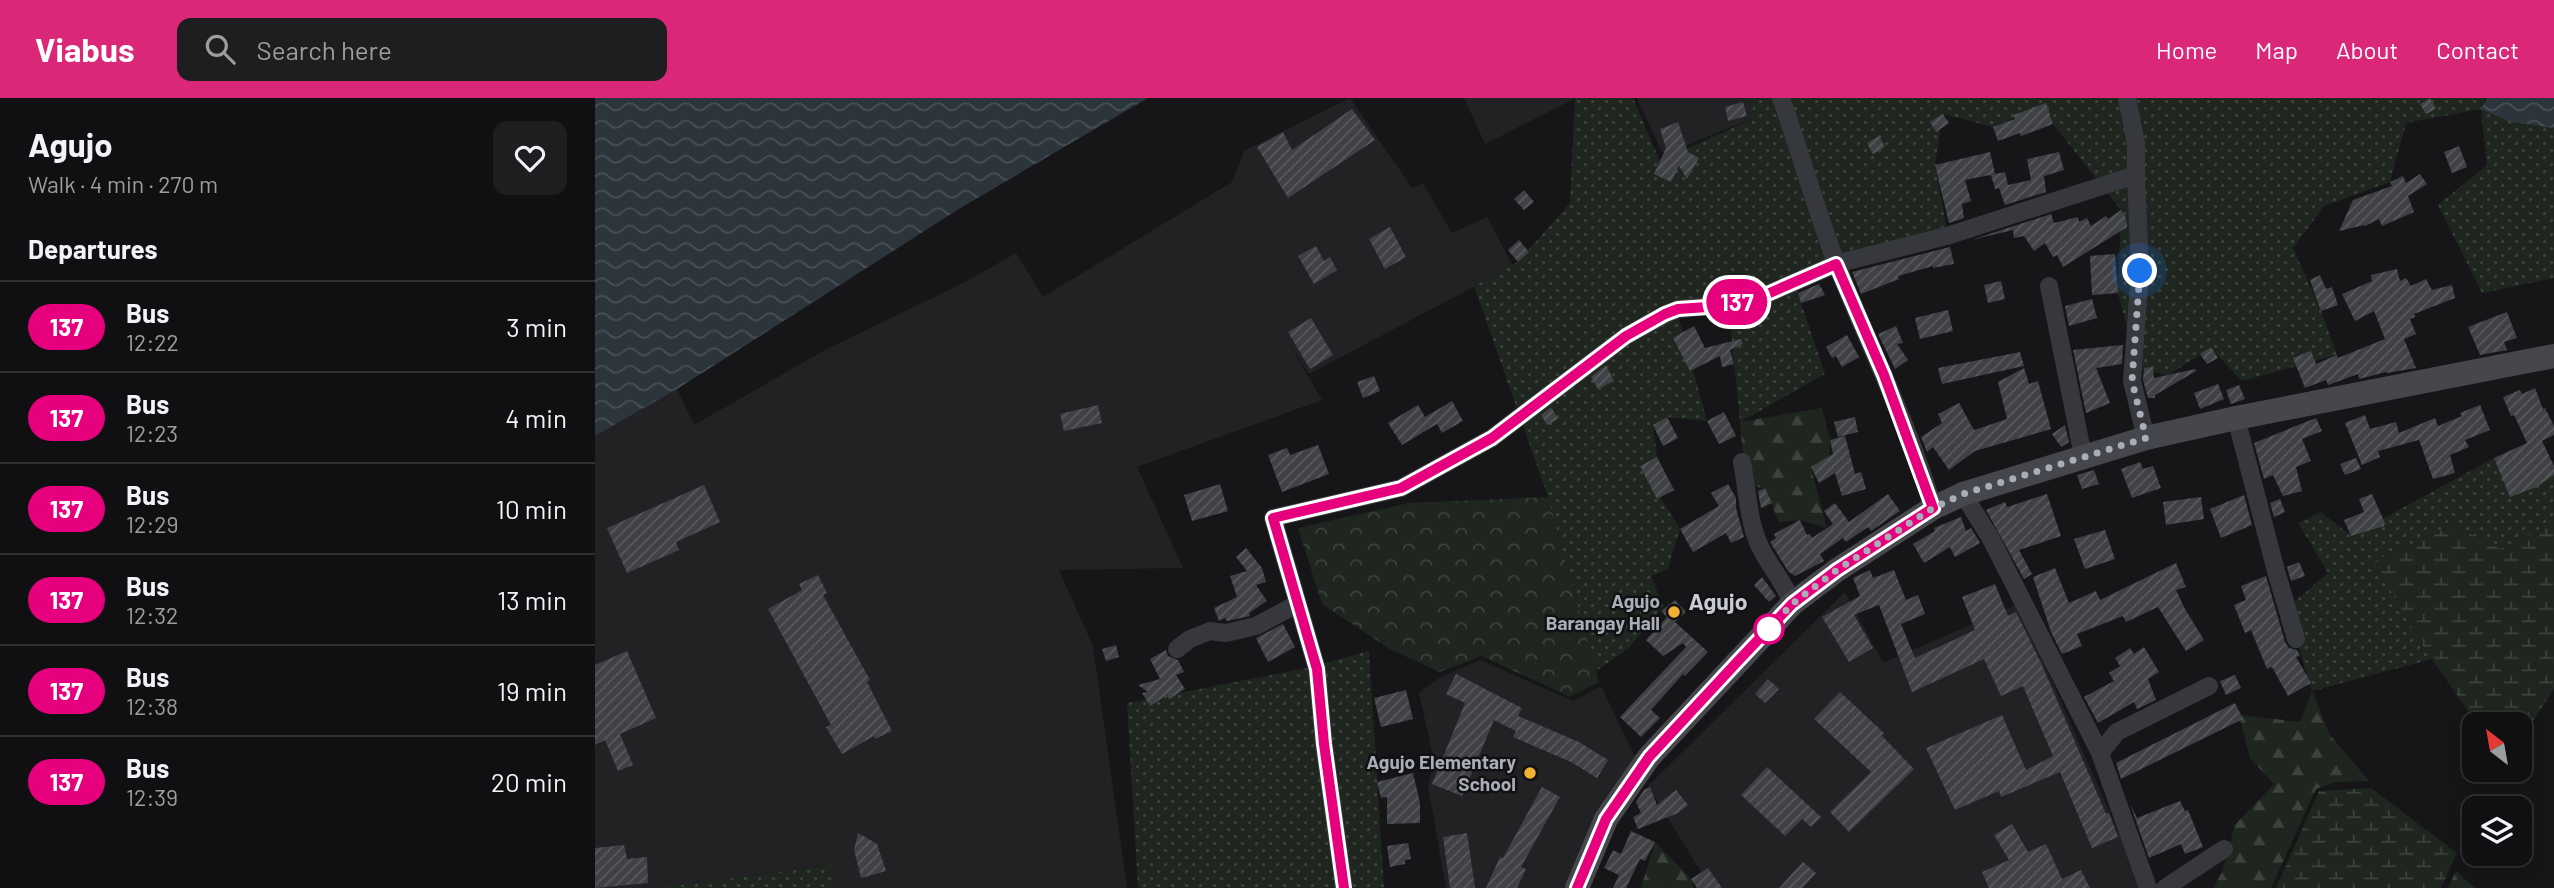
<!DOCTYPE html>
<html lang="en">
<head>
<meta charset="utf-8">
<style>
  :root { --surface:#101012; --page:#1e1e20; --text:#f1f3f6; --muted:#9c9d9f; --line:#303032; --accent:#db2777 }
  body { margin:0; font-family:Barlow,sans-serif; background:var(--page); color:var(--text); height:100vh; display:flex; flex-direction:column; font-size:26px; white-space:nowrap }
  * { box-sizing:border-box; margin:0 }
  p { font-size:23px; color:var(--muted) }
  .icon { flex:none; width:38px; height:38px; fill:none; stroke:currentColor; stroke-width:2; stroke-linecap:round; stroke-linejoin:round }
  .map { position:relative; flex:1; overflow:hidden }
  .panel { display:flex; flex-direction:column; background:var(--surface); width:595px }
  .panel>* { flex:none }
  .badge { padding:0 14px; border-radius:23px; font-size:24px; line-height:46px }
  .needle { width:46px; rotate:329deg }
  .tools { position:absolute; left:1867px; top:614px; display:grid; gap:14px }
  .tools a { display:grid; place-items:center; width:70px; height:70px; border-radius:14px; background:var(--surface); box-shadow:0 4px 18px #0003,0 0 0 2px var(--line); font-size:35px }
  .you { position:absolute; width:35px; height:35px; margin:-18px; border:5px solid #fff; border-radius:50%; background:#1a73e8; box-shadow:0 0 0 10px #1a73e833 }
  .map>.badge { position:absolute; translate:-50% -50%; box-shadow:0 0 0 4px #fff }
  h2 { padding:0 28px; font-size:26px; line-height:63px }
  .round { display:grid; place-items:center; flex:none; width:74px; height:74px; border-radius:14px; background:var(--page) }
  .summary { display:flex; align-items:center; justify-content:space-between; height:119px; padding:0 28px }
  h1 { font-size:33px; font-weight:700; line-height:52px }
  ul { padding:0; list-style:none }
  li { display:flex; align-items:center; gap:21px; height:91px; padding:0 28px; border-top:2px solid var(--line) }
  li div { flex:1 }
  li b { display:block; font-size:26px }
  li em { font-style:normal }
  li .badge { min-width:77px; font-weight:700; text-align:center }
  header { display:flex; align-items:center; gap:42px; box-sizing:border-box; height:98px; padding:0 35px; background:var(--accent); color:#fff }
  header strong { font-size:33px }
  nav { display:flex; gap:38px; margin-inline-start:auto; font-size:24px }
  .search { width:490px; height:63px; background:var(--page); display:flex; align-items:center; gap:18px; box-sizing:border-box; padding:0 24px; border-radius:14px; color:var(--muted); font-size:26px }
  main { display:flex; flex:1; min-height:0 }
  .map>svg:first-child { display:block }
  .built { fill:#222225 }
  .grass { fill:url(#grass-dots) }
  .forest { fill:url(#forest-firs) }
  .wetland { fill:url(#wetland-marsh) }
  .park { fill:url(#park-crowns) }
  .water { fill:url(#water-waves) }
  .building { fill:url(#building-hatch) }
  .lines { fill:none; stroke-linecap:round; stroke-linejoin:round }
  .minor { stroke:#37383d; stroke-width:18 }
  .secondary { stroke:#45474d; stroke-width:24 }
  .line-casing { stroke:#fff; stroke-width:16 }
  .line { stroke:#e6007e; stroke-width:10 }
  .walk { stroke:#a8adb8; stroke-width:7; stroke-dasharray:0 12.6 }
  .poi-dot { fill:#f2b134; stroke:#111113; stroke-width:2.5 }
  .stop-dot { fill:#fff; stroke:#e6007e; stroke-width:3.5 }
  .labels { text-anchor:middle; stroke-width:5; stroke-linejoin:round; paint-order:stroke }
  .poi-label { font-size:19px; font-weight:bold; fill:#a8adb8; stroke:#111113; text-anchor:end }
  .quarter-label { font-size:23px; font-weight:bold; fill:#c9ccd4; stroke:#111113 }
</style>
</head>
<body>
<header>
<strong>Viabus</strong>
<div class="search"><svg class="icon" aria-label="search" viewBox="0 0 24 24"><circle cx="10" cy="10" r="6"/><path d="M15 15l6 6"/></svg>Search here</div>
<nav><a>Home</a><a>Map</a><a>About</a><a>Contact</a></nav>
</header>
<main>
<section class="panel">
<div class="summary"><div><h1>Agujo</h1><p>Walk · 4 min · 270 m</p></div><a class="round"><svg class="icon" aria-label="heart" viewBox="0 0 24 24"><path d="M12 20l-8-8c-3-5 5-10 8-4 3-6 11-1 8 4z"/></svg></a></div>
<h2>Departures</h2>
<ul>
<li><span class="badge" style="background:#e6007e;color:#fff">137</span><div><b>Bus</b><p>12:22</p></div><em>3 min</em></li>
<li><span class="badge" style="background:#e6007e;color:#fff">137</span><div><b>Bus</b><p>12:23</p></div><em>4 min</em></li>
<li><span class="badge" style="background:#e6007e;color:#fff">137</span><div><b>Bus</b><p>12:29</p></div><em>10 min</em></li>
<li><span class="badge" style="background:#e6007e;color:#fff">137</span><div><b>Bus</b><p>12:32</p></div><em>13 min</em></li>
<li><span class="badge" style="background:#e6007e;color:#fff">137</span><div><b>Bus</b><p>12:38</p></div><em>19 min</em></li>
<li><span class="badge" style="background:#e6007e;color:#fff">137</span><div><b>Bus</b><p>12:39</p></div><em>20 min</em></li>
</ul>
</section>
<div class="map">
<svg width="1959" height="790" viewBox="0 0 1959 790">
  <defs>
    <pattern id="grass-dots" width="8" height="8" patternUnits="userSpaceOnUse" patternTransform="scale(1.75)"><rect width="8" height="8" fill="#1e261f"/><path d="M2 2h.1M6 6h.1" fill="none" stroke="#3c433d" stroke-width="1.8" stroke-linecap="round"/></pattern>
    <pattern id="forest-firs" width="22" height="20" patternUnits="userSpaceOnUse" patternTransform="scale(1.75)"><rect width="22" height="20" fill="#1e261f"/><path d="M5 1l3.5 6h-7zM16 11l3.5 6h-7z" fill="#3c433d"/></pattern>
    <pattern id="wetland-marsh" width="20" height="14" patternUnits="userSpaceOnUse" patternTransform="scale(1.75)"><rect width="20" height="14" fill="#1e261f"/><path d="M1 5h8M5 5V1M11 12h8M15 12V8" fill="none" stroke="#3c433d"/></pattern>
    <pattern id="park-crowns" width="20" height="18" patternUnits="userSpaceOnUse" patternTransform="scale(1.75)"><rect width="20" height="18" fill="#1e261f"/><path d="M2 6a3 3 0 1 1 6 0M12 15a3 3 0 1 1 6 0" fill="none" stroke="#3c433d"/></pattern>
    <pattern id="water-waves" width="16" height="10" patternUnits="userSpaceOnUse" patternTransform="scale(1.75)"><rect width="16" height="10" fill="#2c353c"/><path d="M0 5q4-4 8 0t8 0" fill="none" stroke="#485056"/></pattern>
    <pattern id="building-hatch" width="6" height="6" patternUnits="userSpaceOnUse" patternTransform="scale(1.75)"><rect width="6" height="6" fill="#404145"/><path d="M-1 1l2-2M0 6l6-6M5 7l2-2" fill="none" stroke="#595a5e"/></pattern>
  </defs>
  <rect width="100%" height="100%" fill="#161618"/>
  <path class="built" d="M755,0l62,90 11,-5 29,50 35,-16 26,49 -204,108 -22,-34 35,60 -185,67 46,101 -124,2 34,76 34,242h-294l-2,-23 -175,23h-61v-452l82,-47 17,36 131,-75 136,-66 55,-31 27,44 189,-115 12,-31z
    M869,0h112l-91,46z
    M1042,0h112l7,19 -71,29 -23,6z
    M1250,494l38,71 135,-59 125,284h-432l-63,-102z
    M885,562l93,41 28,-15 36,75 -54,87 -19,40h-118l-18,-102 6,-25 -15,-68 22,-16z"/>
  <path class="grass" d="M980,0h58l27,63 96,-44 -7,-19h736l-3,11 72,6v163l-72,15 -44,-88 49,-40 -6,-56 -75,14 -16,59 -66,24 -31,42 28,63 16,44 -95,26 -31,-33 -43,27 -31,-7 -19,-75 3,-83 -68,-86 -7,-20 -53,23 -50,-13 -8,51 14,76 -271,74 29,106 -40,-4 -14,8 4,32 -16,9 39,63 -12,40 -17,7 12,30 -34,42 -33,23 -48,-174 -74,-211 44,-24 52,-59z
    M1201,190l29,86 -85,48 -11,-112 26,-3z
    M1899,360l16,39 44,-22v48l-52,27 -49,-25 -79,36 58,98 -120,32 -25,-83 41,-35 -30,-50 23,-11 30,24z
    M774,553l15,237h-246l-11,-185 180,-35z
    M237,767l1,23h-177z"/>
  <path class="forest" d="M1227,310l8,32 -1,17 -18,11 16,60 -27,-8 -21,2 -14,-34 -19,-2 -6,-64z
    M1717,593l18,44 39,46 -33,1 -20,7 -45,99h-58l9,-16 13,-47 39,-41 -24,-26 -11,-43 61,7z
    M1060,744l36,37 3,9h-53z
    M1861,773l19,17h-27z"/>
  <path class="wetland" d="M1959,425v166l-34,52v-17h-43l-59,-85 -44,-78 79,-36 49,25z
    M1776,690l86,65 -16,35h-165l43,-97z"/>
  <path class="park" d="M953,399l51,185 -29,15 -88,-41 -43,16 -49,-23 -68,-45 -24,-76 111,-25z"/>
  <path class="water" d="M0,0h553l-186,109 -285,182 -82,47z
    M1892,0h67v30l-43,-6 -30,-13z"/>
  <path class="building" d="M1835,0l6,11 -10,5 -6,-10z
    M1148,4l4,14 -19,5 -3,-14z
    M1451,5l7,21 -32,12 -1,-3 -22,8 -5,-14 22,-8 -1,-4z
    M757,11l23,31 -87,58 -31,-51 26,-15 9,18z
    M1348,16l6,9 -13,9 -6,-10z
    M1083,24l10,30 11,6 -12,21 -8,-13 -8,16 -17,-8 12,-26 -6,-19z
    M1284,38l6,11 -12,7 -6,-11z
    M1864,48l8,21 -15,6 -8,-21z
    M1395,54l5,22 -30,6 6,21 -9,3 2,14 -15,5 -14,-58z
    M1464,54l5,18 -20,6 2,16 -41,13 -6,-17 -4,1 -4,-14 14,-3 3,13 23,-5 -4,-21z
    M1825,76l7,10 -19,12 6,16 -32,14 -3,-7 -14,7 -1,-1 -25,6 14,-31 39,-14 -2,-4 13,-6 3,7z
    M929,92l10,12 -10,8 -10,-11z
    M1526,112l5,8 1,9 -64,40 -6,-12 -4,2 -8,-14 -11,8 -10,-15 -10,2 -1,-8 -42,10 80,-26 3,9 24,-6 1,5 8,-4 4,8 15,-10 2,3z
    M795,129l16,30 -21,12 -16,-30z
    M924,142l10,12 -11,10 -10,-12z
    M721,148l8,15 6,-4 7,13 -23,14 -16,-28z
    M1355,149l4,17 -21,4v-2l-35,10 1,3 -38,15 -9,-22z
    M1520,156l3,39 -26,2 -2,-39z
    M1802,171l3,12 6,-3 5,8 15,-7 6,11 20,-5 3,13 -41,16 1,3 -5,2 6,15 -12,5 12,29 -29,5 -1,-1 -27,7 -1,-5 -27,10 -3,1 -2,-5 -21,8 -12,-30 18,-7 5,13 21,-9 1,3 47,-19 -11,-28 -19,10 -13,-27 30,-13 -1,-6z
    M1725,177l6,14 6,-2 6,18 -17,6 -11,-31z
    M1406,183l4,18 -17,4 -4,-18z
    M1224,186l6,11 -24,8 -3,-10z
    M1497,201l5,19 -28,8 -4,-20z
    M1353,212l5,21 -33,8 -5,-21z
    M1912,214l10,26 -13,4 3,8 -27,5 -12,-28z
    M716,220l22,37 -23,14 -22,-37z
    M1099,228l11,22 36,-9 2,5 -13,6 4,14 -12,3 -2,-11 -30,15 -17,-33z
    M1301,228l7,17 -6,1 11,16 -13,9 -17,-35z
    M1252,237l12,22 -17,10 -6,-11 -4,2 -6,-11z
    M1528,247l-1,19 -26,4 14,35 -24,10 -13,-63z
    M1616,249l7,11 -11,6 -7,-10z
    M1425,254l4,14 -82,18 -4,-16z
    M1011,267l8,16 -16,8 -7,-12z
    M1558,269l1,11 41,-9 1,2 -41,24v3h-7l-5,-18 1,-12z
    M1429,270l5,16 9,-3 13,48 -76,22 -26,19 -16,-23 -6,5 -6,-15 21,-14 -4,-9 21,-11 15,27 33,-11 -9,-37z
    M779,278l6,15 -17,7 -6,-16z
    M1623,286l6,15 -24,10 -6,-16z
    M1644,287l6,14 -14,5 -5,-14z
    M1940,290l8,21 2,-1 9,18v9l-12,6 12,25v9l-18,12 -26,10 -16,-39 33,-15 -13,-28 -3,1 -8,-19 17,-7 2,4z
    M857,303l11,20 -21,12 -5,-9 -35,21 -14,-22 30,-18 7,12z
    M503,307l4,18 -38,8 -4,-17z
    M1885,307l10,25 -25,10 4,7 -19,8 5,18 -22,6 -14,-39 -41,11 2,6 -18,8 -17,-42 20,-8 5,14 26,-7 3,11 36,-15 3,8 24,-10 -2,-3z
    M956,309l7,12 -11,6 -6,-10z
    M1129,314l12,24 -17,8 -12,-23z
    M1072,319l11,21 -15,8 -10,-21z
    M1260,319l3,15 -20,5 -4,-15z
    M1721,320l6,13 -20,8 9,22 -15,6 6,24 -19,5 -10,-21 -9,4 -10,-36z
    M1470,327l4,17 -8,5 -9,-13z
    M1250,338l10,38 6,-2 5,17 -24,7 -7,-23 -16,10 -8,-16 22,-13 -3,-14z
    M723,347l11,29 -47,18 -14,-37 19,-7 3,7z
    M1062,359l17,33 -17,9 -17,-33z
    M1761,360l5,11 -16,6 -5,-11z
    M1545,364l3,7 10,-3 8,22 -29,10 -11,-29z
    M1499,372l5,14 -17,5 -5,-14z
    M625,386l8,27 -36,10 -8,-26z
    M1133,386l8,14v10l8,29 -13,6 -5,-10 -33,19 -13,-23 39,-23 -8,-13z
    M109,387l16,37 -44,20 3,8 -52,23 -20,-45z
    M1170,390l7,15 -11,5 -3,-17z
    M1293,396l12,17 -29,20 -3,-4 -22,15 -3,-4 -23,16 4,7 -29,15 -7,-5 -18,-29 6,-4 -2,-4 26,-14 7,15 3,-1 2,4 21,-14 -9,-13 11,-8 14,19z
    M1452,396l14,42 -42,14 13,24 -8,5 -38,-69 19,-8 2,5z
    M1777,396l13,29 -1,3 -33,10 -7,-16 20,-8 -5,-13z
    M1649,397l8,30 -31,13 -11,-29z
    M1606,399l3,22 -38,6 -3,-23z
    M1685,401l5,13 -11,5 -4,-14z
    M1366,419l5,14 5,-3 9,15 -25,14 -5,-10 -26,16 -11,-19 22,-13 -1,-3z
    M1510,432l10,29 -30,10 -11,-30z
    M651,450l16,20 4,14 -10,3 11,16 -18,12 1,3 -23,5 -2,-3 -6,3 -5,-13 23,-11 -7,-21 17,-5 -11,-14z
    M1704,464l6,14 -14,5 -4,-14z
    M1581,465l10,24 -10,3 9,19 19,31 -18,11 -28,-44 -32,15 -3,-6 -46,18 5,12 -20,8 -11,-22 -18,-55 22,-9 14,35 27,-12 4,9z
    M1275,472l3,8 21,-8 12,30 12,-5 7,19 -24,10 14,34 60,-28 -13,-33 33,-13 13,32 8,-4 25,51 65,151 3,-1 9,24 -26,11 -32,-76 -59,25 -2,-6 -44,19 -29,-62 76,-33 24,55 27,-14 -30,-70 -22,10 -17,-37 -72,33 -33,-87 -25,10 19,33 -24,14 -27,-45 38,-21 -7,-18z
    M223,477l9,18 -4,2 47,85 -3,2 25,49 -17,8 -1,-3 -32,18 -16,-27 5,-2 -63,-116 34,-19 -3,-6z
    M1671,478l19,66 4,6 8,2 3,6 -4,1 15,26 -23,13 -16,-29 -5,2 -16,-39 -6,3 -11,-28 12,-5 -5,-14z
    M1167,479l14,19 -7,6 -15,-17z
    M1080,502l11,12 -11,10 33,30 -23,24 -2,-2 -32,36 9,8 -19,19 -21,-20 66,-70 -3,-4 -20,13 -17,-16 21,-23 -6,-6z
    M688,526l12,23 -27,15 -12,-24z
    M521,547l3,12 -13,4 -4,-12z
    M1549,549l15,25 -11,7 8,21 -19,9 -3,-7 -36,21 -14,-26 30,-16 -5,-8 11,-7 -5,-8 15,-10 4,6z
    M571,552l2,6 10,4 6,12 -8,3 9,14 -16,10 -2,-4 -17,11 -8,-13 6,-1 -10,-7 22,-6 -10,-20z
    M32,553l29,67 -36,16 13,31 -15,6 -13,-31 -10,5v-80z
    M861,576l66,34 -4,8 61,26 29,18 -11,18 -26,-16 -58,-25 3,-6 -22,-11 -32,76 -30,-12 33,-81 -19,-9z
    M1640,577l6,13 -15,7 -6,-14z
    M1173,581l11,10 -14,14 -10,-9z
    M811,592l7,29 -32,8 -7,-29z
    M1245,594l44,41 -2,3 32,33 -65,63 -19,-20 41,-40 -57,-53z
    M1640,605l8,16 -122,60 -5,-16z
    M1172,669l54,50 -10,10 -9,-8 -17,17 -44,-41z
    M818,675l7,30v20l-33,1v-27l-6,1 -4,-16z
    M947,689l18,10 -39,70 5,2 -9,19h-31l14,-31 3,1z
    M1055,689l7,18 19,-15 12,15 -10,8 -40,16 -5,-12 8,-4 -5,-11 8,-12z
    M1585,703l5,10 3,-1 15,37 -18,7 -4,-10 -32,14 -19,-54 7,14z
    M1417,726l16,28 18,-8 16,35 19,-9 9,18h-101l-7,-16 27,-12 -15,-25z
    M1036,733l24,11 -10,19 -5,-2 -14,29h-13l6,-13 -15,-7 9,-18 8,4z
    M263,735l19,11 9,27 -25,7 -7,-28z
    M872,735l8,55h-25l-7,-51z
    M813,745l3,16 -6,1v4l-15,3 -3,-21z
    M29,747l3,14 20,-2 1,26 -53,5v-40z
    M1208,764l13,11 -14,15h-23z
    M1113,770l14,20h-25l-6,-9z"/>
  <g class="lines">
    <path class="minor" d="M1186,0c20,56 35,112 56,167 32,81 72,159 96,243
      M1541,77l4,96 -8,110 14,57
      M1454,188l34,170
      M1641,320l40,153 20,68
      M1147,364c5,26 6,56 16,80 9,23 27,39 34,62
      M1368,396l27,43 110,216 48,135
      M582,551l13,-10 20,-8 16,2 30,-7 41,-22
      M1505,655l17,-21 92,-46
      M749,790l-20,-143 -7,-76 -44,-151 128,-30 91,-50 134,-102 40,-22 12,-5 44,-4 43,-10 71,-31 114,-29 186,-60v-32l-9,-45
      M1570,790l59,-39"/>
    <path class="secondary" d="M982,790l29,-69 43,-62 143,-153 45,-34 96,-62 30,-14 183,-56 90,-20 318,-62"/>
  </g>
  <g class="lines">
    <g class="line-casing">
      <path id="line" d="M749,790l-20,-144 -7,-75 -44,-151 128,-30 91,-50 134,-102 39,-22 13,-5 44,-3 43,-11 71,-31 48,111 49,133 -96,62 -45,34 -54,57 -89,96 -43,62 -29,69"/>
    </g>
    <use href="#line" class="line"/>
    <path class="walk" d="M1174,531l23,-25 45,-34 96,-62 30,-14 183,-56 -14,-57 8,-110"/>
  </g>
  <g class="poi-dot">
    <circle cx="1079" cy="514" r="7"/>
    <circle cx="935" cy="675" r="7"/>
  </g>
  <circle class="stop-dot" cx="1174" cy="531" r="14"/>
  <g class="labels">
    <g class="poi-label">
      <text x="1065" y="510">Agujo<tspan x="1065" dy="22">Barangay Hall</tspan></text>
      <text x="921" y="671">Agujo Elementary<tspan x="921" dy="22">School</tspan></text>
    </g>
    <g class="quarter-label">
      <text x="1123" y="512">Agujo</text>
    </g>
  </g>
</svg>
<div class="tools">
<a><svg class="needle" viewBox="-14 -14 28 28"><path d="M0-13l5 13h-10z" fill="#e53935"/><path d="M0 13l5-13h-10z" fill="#9c9d9f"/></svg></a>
<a><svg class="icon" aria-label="layers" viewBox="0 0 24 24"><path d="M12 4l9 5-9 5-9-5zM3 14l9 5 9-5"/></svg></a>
</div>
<div class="you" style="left:1545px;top:173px"></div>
<b class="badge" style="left:1142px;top:204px;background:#e6007e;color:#fff">137</b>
</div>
</main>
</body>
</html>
